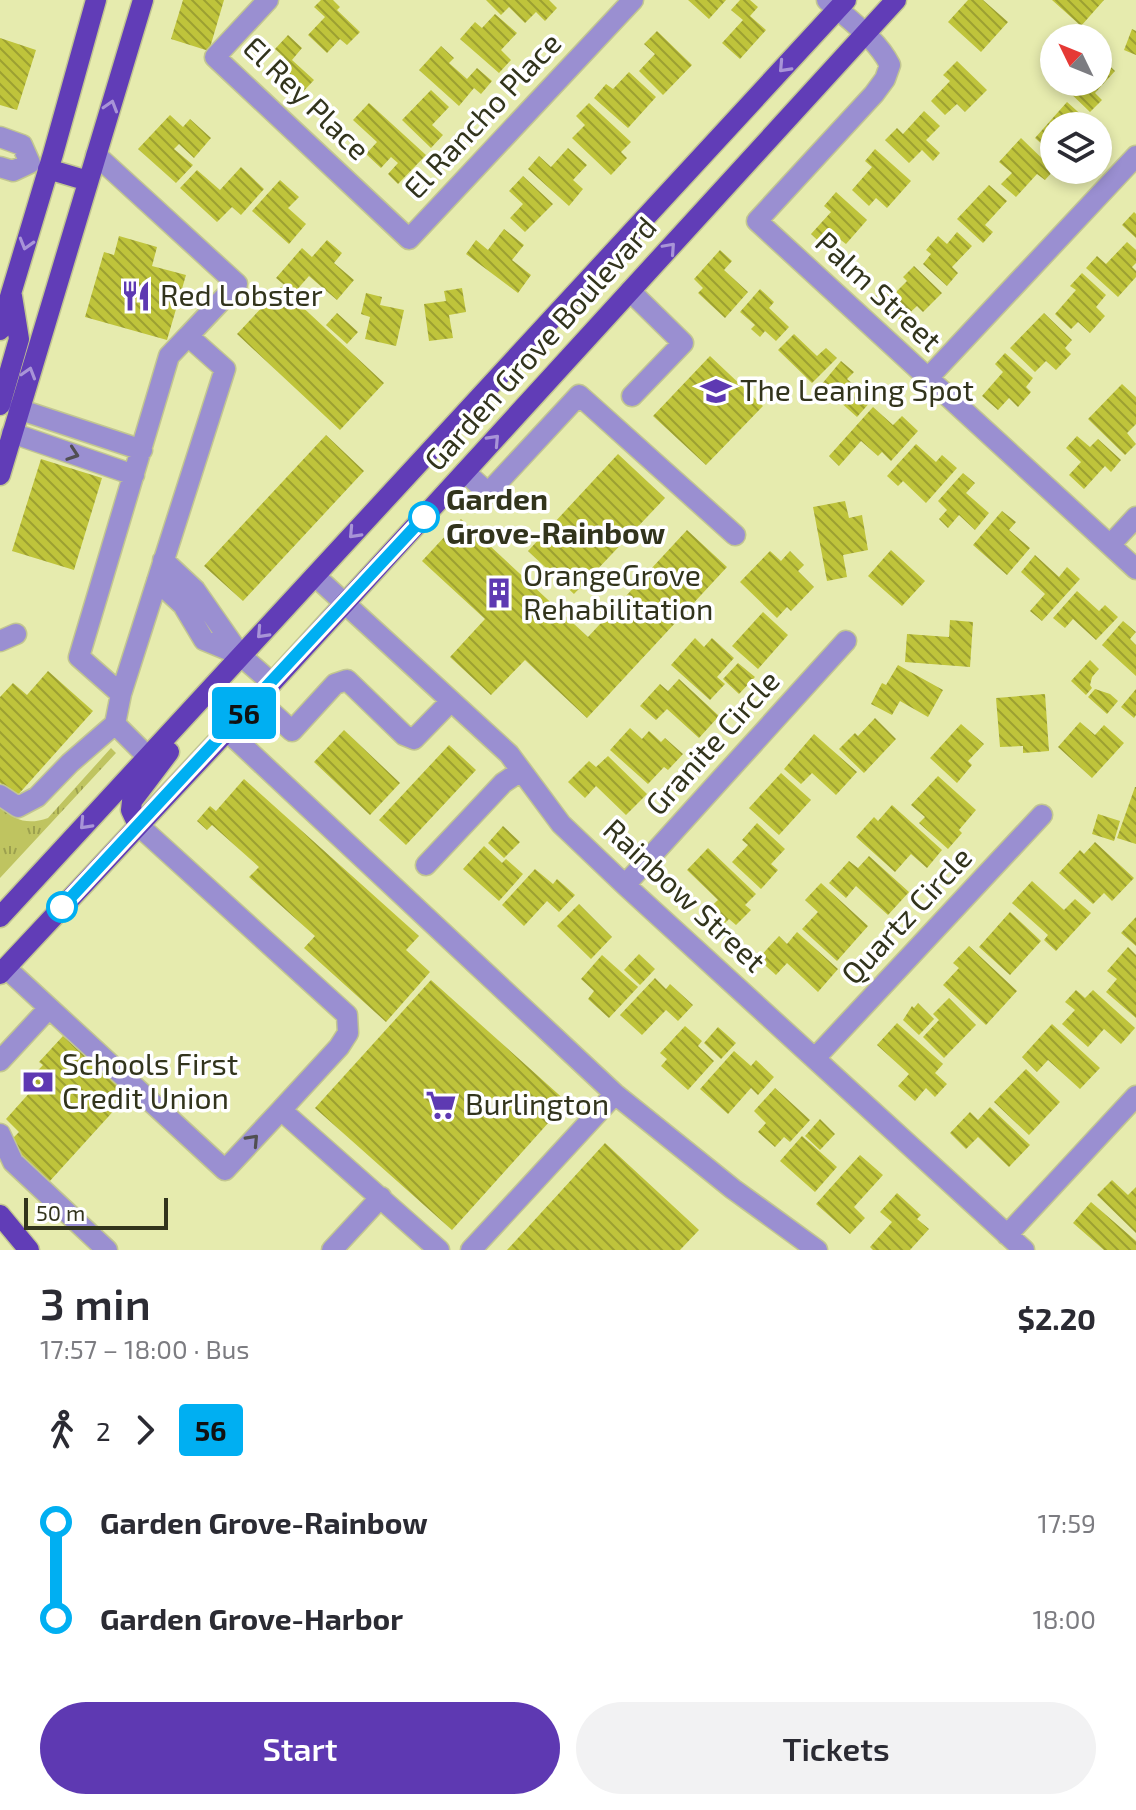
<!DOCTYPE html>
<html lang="en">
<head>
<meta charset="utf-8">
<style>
  :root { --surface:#fff; --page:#f2f2f3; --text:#2b2b33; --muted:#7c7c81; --accent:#5e39b2 }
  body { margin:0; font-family:"Exo 2",sans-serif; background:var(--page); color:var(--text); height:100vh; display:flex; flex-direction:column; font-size:30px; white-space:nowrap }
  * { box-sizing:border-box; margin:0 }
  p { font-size:26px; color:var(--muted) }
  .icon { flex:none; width:44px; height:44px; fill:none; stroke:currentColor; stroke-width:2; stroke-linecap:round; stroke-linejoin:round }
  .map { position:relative; height:1250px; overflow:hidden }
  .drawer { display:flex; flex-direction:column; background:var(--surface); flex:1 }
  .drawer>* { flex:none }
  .badge { padding:0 16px; border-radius:6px; font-size:28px; line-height:52px }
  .needle { width:52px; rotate:313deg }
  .tools { position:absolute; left:1040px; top:24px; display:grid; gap:16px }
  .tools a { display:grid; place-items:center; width:72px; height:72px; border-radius:50%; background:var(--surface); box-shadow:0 4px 12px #0003; font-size:40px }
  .scale { position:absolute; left:24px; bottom:20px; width:144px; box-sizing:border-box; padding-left:8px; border:4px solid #32341c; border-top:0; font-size:22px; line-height:28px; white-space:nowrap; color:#32341c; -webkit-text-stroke:6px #fff; paint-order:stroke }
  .map>.badge { position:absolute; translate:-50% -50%; box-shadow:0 0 0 4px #fff }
  .legs { display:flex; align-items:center; gap:12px; height:88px; padding:0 40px; font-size:26px }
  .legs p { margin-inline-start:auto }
  .head { display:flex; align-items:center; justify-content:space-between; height:136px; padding:0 40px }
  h1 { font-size:44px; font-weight:600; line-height:60px }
  .action { display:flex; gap:16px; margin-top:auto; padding:16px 40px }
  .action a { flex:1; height:92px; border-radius:48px; background:var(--accent); color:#fff; font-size:32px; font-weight:600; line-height:92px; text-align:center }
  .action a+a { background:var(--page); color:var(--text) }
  ul { padding:0 40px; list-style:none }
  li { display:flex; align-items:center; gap:28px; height:96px; font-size:30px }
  li i { display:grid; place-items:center; width:12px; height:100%; margin:0 10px; background:currentColor }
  li i::after { content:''; width:20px; height:20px; margin:-10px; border:6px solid; border-radius:50%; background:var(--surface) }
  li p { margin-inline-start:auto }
  li:first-child i { background:linear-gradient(#0000 50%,currentColor 0) }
  li:last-child i { background:linear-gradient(currentColor 50%,#0000 0) }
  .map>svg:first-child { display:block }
  .grass { fill:url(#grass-tufts) }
  .building { fill:url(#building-back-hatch) }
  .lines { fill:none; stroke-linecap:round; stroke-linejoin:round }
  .minor-casing { stroke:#c2c691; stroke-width:23 }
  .major-casing { stroke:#c2c691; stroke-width:23 }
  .minor { stroke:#9a8fd1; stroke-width:20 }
  .major { stroke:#613db7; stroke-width:20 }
  .oneway { stroke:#a894d7 }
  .oneway2 { stroke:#514f52 }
  .line-1-casing { stroke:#fff; stroke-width:18 }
  .line-1 { stroke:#00aff2; stroke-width:12 }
  .stop-1-dot { fill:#fff; stroke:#00aff2; stroke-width:4 }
  .labels { text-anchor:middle; stroke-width:7; stroke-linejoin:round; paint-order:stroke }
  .street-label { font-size:30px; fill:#32341c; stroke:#fff }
  .poi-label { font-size:30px; fill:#32341c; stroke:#fff; text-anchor:start }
  .stop-label { font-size:30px; font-weight:bold; fill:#32341c; stroke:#fff; text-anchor:start }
</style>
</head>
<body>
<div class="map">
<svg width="1136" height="1250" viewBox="0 0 1136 1250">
  <defs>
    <pattern id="grass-tufts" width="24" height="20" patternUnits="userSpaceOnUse" patternTransform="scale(2)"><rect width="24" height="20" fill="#bfc460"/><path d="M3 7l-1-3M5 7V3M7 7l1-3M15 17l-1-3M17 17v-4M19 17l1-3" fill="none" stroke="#9ca04e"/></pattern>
    <pattern id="building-back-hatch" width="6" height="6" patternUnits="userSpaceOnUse" patternTransform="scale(2)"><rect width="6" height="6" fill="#bfc43b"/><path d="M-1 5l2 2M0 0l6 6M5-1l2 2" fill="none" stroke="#9ca031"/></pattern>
  </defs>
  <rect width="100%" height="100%" fill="#e6ebae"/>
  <path class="grass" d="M111,748l5,5 -116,125v-72c15,15 28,19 48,12z"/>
  <path class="building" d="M183,0h41l-15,51 -38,-12z
    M321,0h12l7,7 -3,3 23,22 -13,13 -7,-6 -13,14 -19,-18 17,-18 -11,-10z
    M486,0h63l8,8 -12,13 -9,-9 -11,11 -16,-16 -8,8z
    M688,0h38l-17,19z
    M740,0h10l8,7 -8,9 16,14 -26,29 -18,-16 21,-23 -12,-10z
    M968,0h15l25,22 -27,30 -33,-30z
    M1052,0h52l-23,26z
    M495,14l22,19 -16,17 10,10 -12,13 -39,-34 15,-17 7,6z
    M1132,29l4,2v24l-12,-5z
    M657,31l35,34 -29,30 -24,-24 16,-17 -11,-10z
    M288,35l14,13 -10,12 22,20 -15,16 -28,-25 13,-14 -9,-8z
    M0,38l36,12 -19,60 -17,-5z
    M441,46l13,12 -5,5 18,16 10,-11 15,13 -11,13 -7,-6 -15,18 -40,-36z
    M1098,55l17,16 -20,22 7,7 -12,12 -24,-23 7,-7h25z
    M957,61l30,29 -22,22 -8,-8 -12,11 -14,-14 19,-20 -7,-6z
    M629,72l27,25 -28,31 -34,-30 12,-14 7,5z
    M431,90l18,17 -17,18 11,10 -12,13 -29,-28z
    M1067,102l19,17 -6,7h-26v29l-19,-17z
    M369,103l57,52 -28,29 -10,-10 10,-11 -7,-6 -10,11 -15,-14 11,-12 -24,-22z
    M589,103l42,39 -10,10 6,6 -16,17 -39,-37 13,-13 -9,-9z
    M924,111l16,15 -14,14 14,13 -7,8 -11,-11 -13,13 -24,-23 12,-12 6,6z
    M170,115l13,12 7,-8 21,19 -17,20 -15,-14 -5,5 19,16 -17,18 -38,-34z
    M1021,138l33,32 -9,10 -8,-6 -21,23 -15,-13 11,-11 -13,-11z
    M568,148l19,17 -14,15 10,9 -14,17 -41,-37 11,-13 12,11z
    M875,149l36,32 -24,27 -11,-10 -7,8 -17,-16 20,-23 -7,-6z
    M241,167l23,22 -23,26 -9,-8 -15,15 -37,-34 17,-18 23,20z
    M523,176l30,28 -28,28 -15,-14 13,-14 -14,-13z
    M280,180l19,17 -11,11 18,16 -17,20 -37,-33z
    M989,185l18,16 -22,24 8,7 -10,11 -26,-24z
    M836,192l31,28 -21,24 -10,-8 -10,12 -15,-14 20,-22 -7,-6z
    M1134,212l2,2v24l-14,-13z
    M504,229l20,16 -12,15 19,15 -13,18 -52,-39 10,-14 12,10z
    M957,232l15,14 -20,21 6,6 -11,13 -24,-22 8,-10 -5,-4 12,-14 9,8z
    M119,236l38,11 -5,19 34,9 -19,65 -82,-23 19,-65 10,3z
    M327,240l15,13 -8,10 20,17 -17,20 -28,-24 -15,17 -18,-15 26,-30 10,9z
    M1127,242l9,8v13l-4,4 4,4v6l-18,20 -32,-29 11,-12 9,8z
    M720,250l12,11 -8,9 24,22 -23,26 -27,-25 5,-5 -9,-9z
    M914,266l28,27 -19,19 -6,-6 -16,15 -26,-25 10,-10 9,8 13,-13 -4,-4z
    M1082,273l24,22 -10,12 9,9 -15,17 -12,-11 -7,7 -16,-15 21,-24 -6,-4z
    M281,287l103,96 -44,47 -103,-96z
    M462,288l4,24 -17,3 4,23 -24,3 -5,-37 22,-3 -2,-10z
    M760,289l14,13 -5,6 20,19 -13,14 -11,-10 -5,6 -9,-8 4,-4 -15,-13z
    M366,293l16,4 -2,8 24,5 -8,36 -31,-7 5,-22 -9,-3z
    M337,313l21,19 -11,12 -21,-19z
    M1044,313l28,27 -7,8 6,6 -15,16 -10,-9 -11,11 -25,-24z
    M794,334l23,22 9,-8 11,10 -25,25 -34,-33z
    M1005,353l28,25 -7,9 5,5 -13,15 -9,-9 -11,12 -16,-14 21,-24 -8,-8z
    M710,356l53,50 -57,59 -53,-49z
    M841,361l13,11 -7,7 25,21 -15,17 -36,-32z
    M1122,384l14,13v27l-9,9 9,11 -11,11 -37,-36z
    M873,407l20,18 9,-9 16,15 -27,30 -9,-9 -4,4 -17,-15 -22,25 -10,-10z
    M326,435l38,36 -121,130 -39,-35z
    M1077,436l13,11 8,-8 23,21 -10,12 -6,-6 -21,23 -15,-14 12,-13 -15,-14z
    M916,444l20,18 6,-7 15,13 -31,35 -23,-22 -5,5 -11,-10z
    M618,454l47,44 -91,96 -46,-43z
    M41,459l61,19 -28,92 -62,-19z
    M963,473l12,10 -9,10 23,20 -14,17 -16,-15 -11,13 -9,-9 8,-9 -9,-9z
    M845,501l4,17 13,-3 6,35 -25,5 4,22 -20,4 -14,-74z
    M1002,511l14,11 -7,8 21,18 -23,27 -34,-30z
    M461,519l127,118 99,-107 40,37 -140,151 -62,-58 -34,35 -41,-38 35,-38 -63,-58z
    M891,550l34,31 -23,25 -34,-30z
    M770,551l11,10 9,-10 14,14 -6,6 16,16 -23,24 -4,-4 -10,11 -37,-36z
    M1035,555l24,22 8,-10 13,12 -38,42 -12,-10 15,-17 -24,-22z
    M1077,591l22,20 6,-6 13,12 -22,23 -23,-21 -8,9 -12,-10z
    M763,612l25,23 -30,34 -26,-23z
    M950,620l23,2 -3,45 -65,-5 2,-28 42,3z
    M1123,621l13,11 -6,7 6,6v31l-34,-31z
    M695,638l9,9 8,-9 22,20 -17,19 8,7 -15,16 -39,-35z
    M1090,660l9,9 -7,8 -2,8 2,3 -6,7 -15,-14z
    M738,663l17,14 -16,17 -16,-15z
    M898,665l45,25 -15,27 -28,-16 -8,14 -21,-11 11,-21 4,2z
    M48,671l45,40 -77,86 -16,-14v-86l13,-14 14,12z
    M679,679l40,37 -20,22 -32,-29 -11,11 -16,-14 20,-22 8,7z
    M1095,689l15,5 8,7 -11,13 -19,-17z
    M1136,689v26l-2,3 -13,-11z
    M1045,694l4,57 -26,2v-7l-23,1 -4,-49z
    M875,718l21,21 -32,34 -25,-24 16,-16 3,3z
    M1080,722l15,13 9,-10 20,18 -32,35 -34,-31z
    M961,724l23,20 -16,17 4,4 -15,18 -27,-25z
    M630,728l12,11 7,-8 12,11 4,-4 18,16 -15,16 -4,-3 -16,17 -38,-34z
    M344,730l56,53 -30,32 -56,-53z
    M814,734l43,38 -21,23 -24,-22 -11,11 -17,-15z
    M449,745l27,25 -70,75 -27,-25z
    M608,756l39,38 -21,21 -30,-29 -11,12 -17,-16 21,-21 7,6z
    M781,773l30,27 -32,35 -30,-27z
    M938,776l38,34 -17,20 3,3 -14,16 -29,-26 6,-6 -14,-12z
    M244,779l175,157 -13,14 24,22 -44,50 -82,-74 11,-12 -66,-59 10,-10 -47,-42 -5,5 -10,-9 13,-15 6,5z
    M1135,787h1v57l-19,-6z
    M892,805l50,45 -15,18 -16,-14 -16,18 -39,-35 18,-20 4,4z
    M1098,814l22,7 -6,20 -22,-7z
    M757,823l28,26 -14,15 7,6 -17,19 -29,-27 16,-17 -6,-5z
    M503,826l17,16 -16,16 -16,-15z
    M1095,842l39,36 -22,23 -8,-8 -11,11 -34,-31 21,-23 4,4z
    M484,846l18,17 4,-4 17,15 -24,27 -36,-32z
    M708,848l48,46 -11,11 6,5 -15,15 -7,-6 -6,6 -16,-15 11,-10 -31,-30z
    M869,856l40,36 -21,23 -32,-29 -10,12 -17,-15 20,-22 9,7z
    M535,869l18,15 4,-5 18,16 -16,17 -12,-11 -23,25 -22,-21z
    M1032,881l32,29 11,-11 16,14 -35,38 -12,-11 4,-5 -36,-32z
    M821,883l47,43 -31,35 -35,-32 16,-17 -13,-12z
    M579,904l33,33 -21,22 -34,-33z
    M1010,912l31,29 -31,34 -31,-28z
    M1136,917v29l-15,-13z
    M797,932l41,37 -20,23 -31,-29 -11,12 -18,-16 21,-23 8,8z
    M969,946l48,45 -31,34 -43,-40 16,-17 -6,-5z
    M1128,947l8,8v63l-30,-26 11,-13 -10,-8z
    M639,954l16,15 -15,16 -16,-15z
    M602,955l36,32 -29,31 -21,-19 6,-8 -13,-12z
    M655,978l11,11 4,-5 23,21 -15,16 -12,-11 -24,25 -22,-20z
    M431,980l136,122 -115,128 -137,-122z
    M1076,990l9,8 8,-8 42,38 -14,16 -17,-15 -16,18 -26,-23 13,-14 -10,-8z
    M949,998l27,27 -32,33 -21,-21 16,-17 -6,-6z
    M918,1003l16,16 -15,16 -16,-15 9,-14 2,2z
    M897,1023l46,41 -8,9 12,11 -12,13 -9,-9 -11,13 -17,-15 11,-12 -32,-29z
    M1052,1024l48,44 -20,21 -32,-29 -11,12 -15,-15z
    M685,1026l17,15 -4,5 16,15 -26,29 -27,-24 6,-7 -7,-6z
    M718,1027l18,16 -15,16 -17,-16z
    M63,1036l65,59 -79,87 -42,-38 12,-12 -13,-13 26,-29 -7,-6 18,-19 -4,-3z
    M734,1051l17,15 5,-6 18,17 -16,18 -7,-7 -23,26 -28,-25z
    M1026,1069l34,33 -31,33 -35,-33z
    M775,1088l35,32 -20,22 -6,-5 -9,10 -17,-15 8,-9 -12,-12z
    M990,1107l40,38 -21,22 -31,-30 -12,12 -16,-16 20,-21 8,8z
    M820,1119l15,15 -15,16 -15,-14z
    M802,1136l35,31 -22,25 -35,-31z
    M605,1143l94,87 -19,20h-173z
    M860,1155l23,20 -29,32 11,11 -15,16 -34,-30z
    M1112,1180l16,15 8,-8v46l-39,-38z
    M897,1193l24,22 -4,4 12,10 -19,21h-37l-3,-3 22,-25 -12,-10z
    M1091,1202l45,39v9h-32l-31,-27z"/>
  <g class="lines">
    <g class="minor-casing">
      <path id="minor" d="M268,0l-53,57 194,182 224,-239
        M827,0c21,19 50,39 63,65l-5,14 -11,15 -117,127 379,348
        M0,137l22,8 8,18 -17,8 -13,-4
        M96,155l141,129 -49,52
        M630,291l53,52 -51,53
        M188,336l37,33 -104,325 -42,-37 90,-301z
        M928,378l208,-222
        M18,409l124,41
        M12,433l122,42
        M465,472l23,21 91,-98 156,140
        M1110,545l26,-28
        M163,560l32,30 46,66 31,27
        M315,576l194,178 52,70 64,61 399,365
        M157,581l26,24 21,35 34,14
        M0,641l16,-7
        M121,694l-6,30 33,33
        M257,699l35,32 43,-47 12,-4 57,55 10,4 37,-38
        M227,731l388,363 118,95 84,61
        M0,795l18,12 19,-10 33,-34 45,-39
        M138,825l209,190 1,18 -9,14 -58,63 158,140
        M426,865l77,-82 18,-12
        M625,885l221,-244
        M6,968l219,202 56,-60
        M816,1057l226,-242
        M0,1061l49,-53
        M0,1134l13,28 94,88
        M1007,1235l129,-139
        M332,1250l49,-53
        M471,1250l144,-156"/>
    </g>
    <g class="major-casing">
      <path id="major" d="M48,169l40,12
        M0,330l53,-176 43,-154
        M0,405l19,-66 -7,-43
        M0,475l143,-475
        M138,825l-7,-15 1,-9 37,-49
        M0,917l846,-917
        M0,974l272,-291 624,-683
        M0,1215l29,35"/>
    </g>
    <use href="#minor" class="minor"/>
    <use href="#major" class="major"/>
  </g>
  <defs><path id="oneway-chevron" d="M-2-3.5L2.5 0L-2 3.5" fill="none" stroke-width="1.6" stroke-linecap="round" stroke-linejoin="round" transform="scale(2)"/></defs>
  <g class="oneway">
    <use href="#oneway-chevron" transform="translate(784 67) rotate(133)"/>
    <use href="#oneway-chevron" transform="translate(111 106) rotate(-73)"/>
    <use href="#oneway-chevron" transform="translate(26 244) rotate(106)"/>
    <use href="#oneway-chevron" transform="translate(670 248) rotate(-48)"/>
    <use href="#oneway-chevron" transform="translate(29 373) rotate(-73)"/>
    <use href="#oneway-chevron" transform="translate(494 440) rotate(-47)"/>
    <use href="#oneway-chevron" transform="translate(354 533) rotate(133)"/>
    <use href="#oneway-chevron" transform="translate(262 633) rotate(133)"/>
    <use href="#oneway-chevron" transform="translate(85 824) rotate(133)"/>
  </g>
  <g class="oneway2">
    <use href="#oneway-chevron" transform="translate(73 454) rotate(19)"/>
    <use href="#oneway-chevron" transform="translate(253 1140) rotate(-47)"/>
  </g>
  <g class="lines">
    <g class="line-1-casing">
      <path id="line-1" d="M62,907l362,-390"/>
    </g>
    <use href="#line-1" class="line-1"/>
  </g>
  <defs>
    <g id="restaurant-bare" transform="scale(2.4)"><path d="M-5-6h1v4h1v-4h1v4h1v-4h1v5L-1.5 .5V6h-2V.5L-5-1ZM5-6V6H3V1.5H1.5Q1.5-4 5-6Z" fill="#5e39b2" stroke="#fff" stroke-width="2.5" paint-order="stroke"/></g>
    <g id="school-bare" transform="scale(2.4)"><path d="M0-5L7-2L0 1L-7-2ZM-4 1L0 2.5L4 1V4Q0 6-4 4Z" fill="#5e39b2" stroke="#fff" stroke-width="2.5" paint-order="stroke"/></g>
    <g id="building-bare" transform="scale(2.4)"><path d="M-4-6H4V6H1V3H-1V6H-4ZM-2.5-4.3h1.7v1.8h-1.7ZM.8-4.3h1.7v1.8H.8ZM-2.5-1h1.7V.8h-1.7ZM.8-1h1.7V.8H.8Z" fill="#5e39b2" stroke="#fff" stroke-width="2.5" paint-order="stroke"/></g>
    <g id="bank-bare" transform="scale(2.4)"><path d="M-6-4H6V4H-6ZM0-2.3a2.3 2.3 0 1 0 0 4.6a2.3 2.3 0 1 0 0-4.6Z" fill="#5e39b2" stroke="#fff" stroke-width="2.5" paint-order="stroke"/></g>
    <g id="supermarket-bare" transform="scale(2.4)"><path d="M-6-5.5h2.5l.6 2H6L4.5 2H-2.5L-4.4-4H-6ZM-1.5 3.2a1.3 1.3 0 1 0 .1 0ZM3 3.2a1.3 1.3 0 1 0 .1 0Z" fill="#5e39b2" stroke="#fff" stroke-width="2.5" paint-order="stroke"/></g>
  </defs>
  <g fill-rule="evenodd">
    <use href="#restaurant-bare" x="136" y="296"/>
    <use href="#school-bare" x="716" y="391"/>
    <use href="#building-bare" x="499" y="593"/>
    <use href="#bank-bare" x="38" y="1082"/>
    <use href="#supermarket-bare" x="441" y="1105"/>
  </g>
  <g class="stop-1-dot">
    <circle cx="424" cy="517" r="14"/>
    <circle cx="62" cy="907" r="14"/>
  </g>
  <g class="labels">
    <g class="street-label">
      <text transform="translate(306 99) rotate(44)" y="10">El Rey Place</text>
      <text transform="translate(483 116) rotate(-47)" y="10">El Rancho Place</text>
      <text transform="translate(878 292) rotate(43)" y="10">Palm Street</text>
      <text transform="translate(541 344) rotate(-48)" y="10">Garden Grove Boulevard</text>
      <text transform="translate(713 743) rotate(-48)" y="10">Granite Circle</text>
      <text transform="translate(684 896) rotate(43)" y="10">Rainbow Street</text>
      <text transform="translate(907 916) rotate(-47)" y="10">Quartz Circle</text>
    </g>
    <g class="poi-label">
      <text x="160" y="306">Red Lobster</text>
      <text x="740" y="401">The Leaning Spot</text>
      <text x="523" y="586">OrangeGrove<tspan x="523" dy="34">Rehabilitation</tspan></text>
      <text x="62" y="1075">Schools First<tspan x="62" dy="34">Credit Union</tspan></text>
      <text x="465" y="1115">Burlington</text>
    </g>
    <g class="stop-label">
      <text x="446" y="510">Garden<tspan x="446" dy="34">Grove-Rainbow</tspan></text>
    </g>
  </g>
</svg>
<div class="tools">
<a><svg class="needle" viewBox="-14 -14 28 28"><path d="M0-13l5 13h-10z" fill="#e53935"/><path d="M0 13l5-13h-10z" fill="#7c7c81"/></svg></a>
<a><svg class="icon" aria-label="layers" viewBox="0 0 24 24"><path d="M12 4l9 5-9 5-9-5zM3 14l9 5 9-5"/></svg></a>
</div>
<div class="scale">50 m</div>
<b class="badge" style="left:244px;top:713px;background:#00aff2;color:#111">56</b>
</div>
<section class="drawer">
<div class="head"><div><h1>3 min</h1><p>17:57 – 18:00 · Bus</p></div><b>$2.20</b></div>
<div class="legs"><svg class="icon" aria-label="walk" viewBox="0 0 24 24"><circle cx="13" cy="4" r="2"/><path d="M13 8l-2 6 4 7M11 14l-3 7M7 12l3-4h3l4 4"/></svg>2<svg class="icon" aria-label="forward" viewBox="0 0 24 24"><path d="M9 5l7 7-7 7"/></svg><b class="badge" style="background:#00aff2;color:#111">56</b></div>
<ul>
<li><i style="color:#00aff2"></i><b>Garden Grove-Rainbow</b><p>17:59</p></li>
<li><i style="color:#00aff2"></i><b>Garden Grove-Harbor</b><p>18:00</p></li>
</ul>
<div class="action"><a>Start</a><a>Tickets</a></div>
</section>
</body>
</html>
